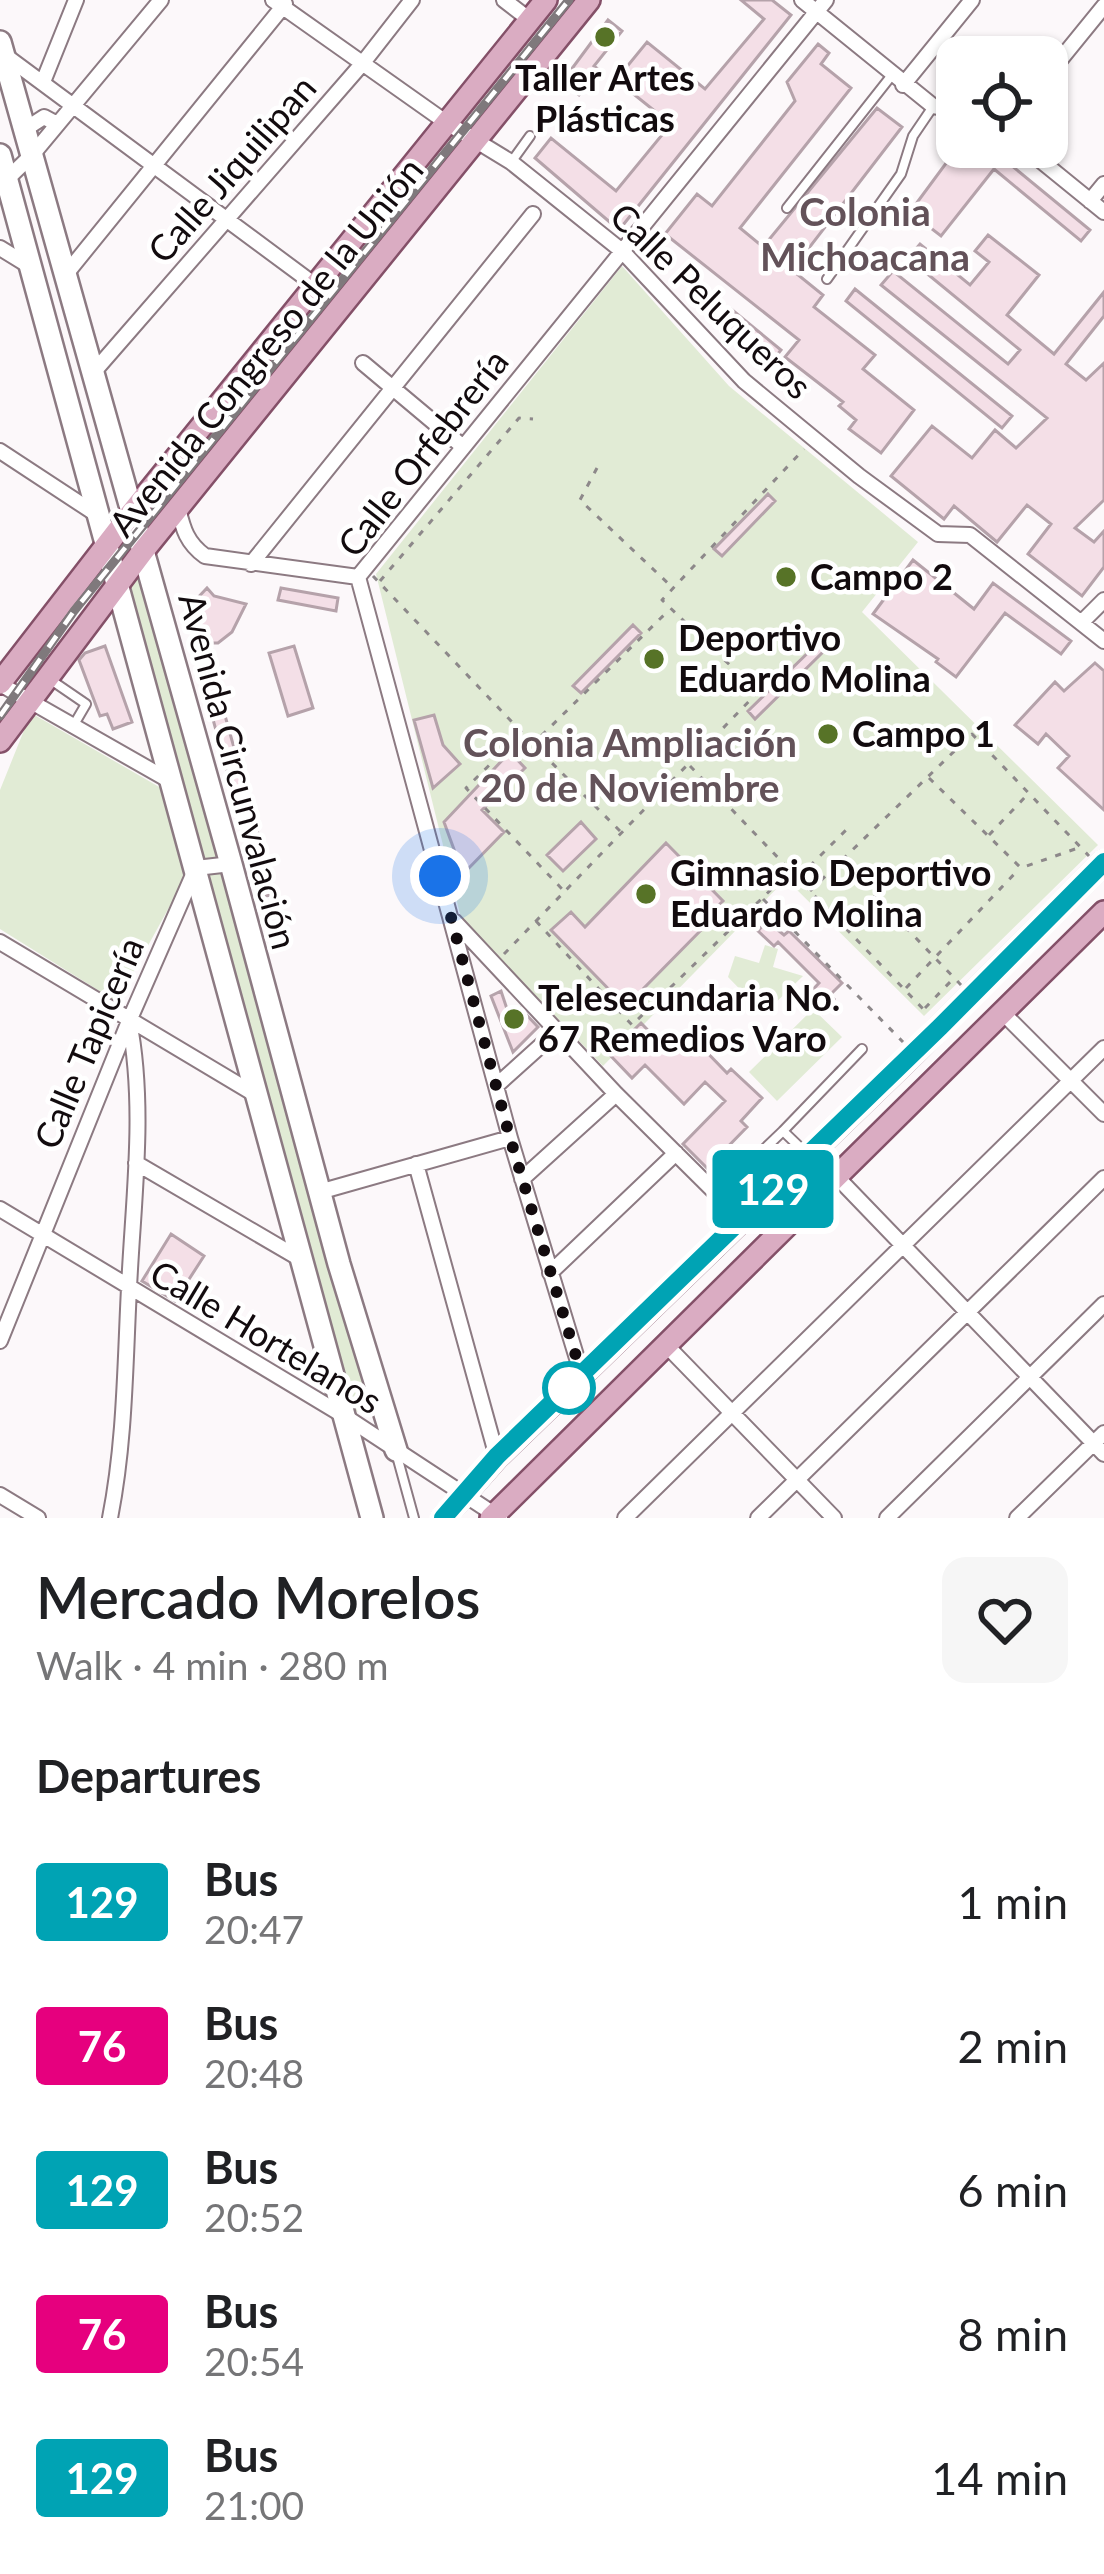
<!DOCTYPE html>
<html lang="en">
<head>
<meta charset="utf-8">
<style>
  :root { --surface:#fff; --page:#f6f6f6; --text:#202124; --muted:#757577 }
  body { margin:0; font-family:Lato,sans-serif; background:var(--page); color:var(--text); height:100vh; display:flex; flex-direction:column; font-size:45px; white-space:nowrap }
  * { box-sizing:border-box; margin:0 }
  p { font-size:39px; color:var(--muted) }
  .icon { flex:none; width:66px; height:66px; fill:none; stroke:currentColor; stroke-width:2; stroke-linecap:round; stroke-linejoin:round }
  .map { position:relative; height:1518px; overflow:hidden }
  .details { display:flex; flex-direction:column; background:var(--surface); flex:1 }
  .details>* { flex:none }
  .badge { padding:0 24px; border-radius:9px; font-size:42px; line-height:78px }
  .fabs { position:absolute; left:936px; top:36px; display:grid; gap:24px }
  .fabs a { display:grid; place-items:center; width:132px; height:132px; border-radius:24px; background:var(--surface); box-shadow:0 3px 9px #0004; font-size:60px }
  .you { position:absolute; width:60px; height:60px; margin:-30px; border:9px solid #fff; border-radius:50%; background:#1a73e8; box-shadow:0 0 0 18px #1a73e833 }
  .map>.badge { position:absolute; translate:-50% -50%; box-shadow:0 0 0 6px #fff }
  h2 { padding:0 36px; font-size:45px; line-height:108px }
  .round { display:grid; place-items:center; flex:none; width:126px; height:126px; border-radius:24px; background:var(--page) }
  .overview { display:flex; align-items:center; justify-content:space-between; height:204px; padding:0 36px }
  h1 { font-size:57px; font-weight:600; line-height:90px }
  ul { padding:0; list-style:none }
  li { display:flex; align-items:center; gap:36px; height:144px; padding:0 36px }
  li div { flex:1 }
  li b { display:block; font-size:45px }
  li em { font-style:normal }
  li .badge { min-width:132px; font-weight:700; text-align:center }
  .map>svg:first-child { display:block }
  .green { fill:#e1ebd5 }
  .building { fill:#f4dfe7; stroke:#b5a2aa; stroke-width:3 }
  .lines { fill:none; stroke-linecap:round; stroke-linejoin:round }
  .service-casing { stroke:#8c7a82; stroke-width:12 }
  .minor-casing { stroke:#8c7a82; stroke-width:18 }
  .secondary-casing { stroke:#8c7a82; stroke-width:26 }
  .primary-casing { stroke:#845068; stroke-width:26 }
  .path { stroke:#8d888a; stroke-width:3; stroke-dasharray:6 9; stroke-linecap:butt }
  .service { stroke:#fff; stroke-width:8 }
  .minor { stroke:#fff; stroke-width:14 }
  .secondary { stroke:#fff; stroke-width:21 }
  .primary { stroke:#daacc2; stroke-width:21 }
  .rail-casing { stroke:#7f797c; stroke-width:9 }
  .rail { stroke:#fff; stroke-width:4.5; stroke-dasharray:14; stroke-linecap:butt }
  .path-bridge { stroke:#8d888a; stroke-width:3; stroke-dasharray:6 9; stroke-linecap:butt }
  .line-casing { stroke:#fff; stroke-width:27 }
  .line { stroke:#00a3b4; stroke-width:18 }
  .walk { stroke:#120b0e; stroke-width:12; stroke-dasharray:0 21.6 }
  .poi-dot { fill:#577327; stroke:#fff; stroke-width:4.5 }
  .stop-dot { fill:#fff; stroke:#00a3b4; stroke-width:6 }
  .labels { text-anchor:middle; stroke-width:9; stroke-linejoin:round; paint-order:stroke }
  .poi-label { font-size:36px; font-weight:bold; fill:#120b0e; stroke:#fff; text-anchor:start }
  .street-label { font-size:36px; fill:#120b0e; stroke:#fff }
  .neighbourhood-label { font-size:39px; font-weight:bold; fill:#635259; stroke:#fff }
</style>
</head>
<body>
<div class="map">
<svg width="1104" height="1518" viewBox="0 0 1104 1518">
  <rect width="100%" height="100%" fill="#fcf8fa"/>
  <path class="green" d="M622,266l107,120 189,156 -56,70 236,233 -174,171 -138,-137 -183,187 -142,-148 -85,-344z
    M138,571l238,846 -27,-8 -155,-547 -77,140 -117,-73v-139l31,-77 149,86 -54,-213z
    M765,945l13,4 -5,18 30,9 -39,38 -36,-37 7,-21 24,7z
    M813,1009l29,28 -65,64 -28,-29z"/>
  <path class="building" d="M741,0h31l19,15 -172,215 -84,-72 16,-20 65,53 55,-67 -55,-44 31,-38 58,47 59,-70z
    M608,20l14,11 -28,35 5,4 -20,25 -17,-13z
    M818,44l11,9 -8,11 30,24 -111,140 23,19 114,-139 25,19 -110,143 31,25 -9,12 61,48 -12,14 51,41 -33,43 -32,-24 7,-9 -17,-14 4,-4 -58,-45 14,-17 -134,-106 32,-40 15,12 83,-105 -8,-19z
    M958,147h31l101,83 -9,11 -87,-72 -53,67 -31,-24z
    M988,235l51,40 -32,40 47,39 50,-62v24l-38,48 20,16 18,-17v137l-29,28 19,14 10,-11v36l-22,29 -54,-42 23,-30 -24,-19 -30,37 -43,-36 -10,13 -53,-43 41,-50 40,32 23,-28 21,18 31,-30 -166,-133 12,-14 115,93 12,-14 -112,-92 12,-14 50,41 19,-23 -14,-11z
    M855,289l157,127 -10,12 -156,-127z
    M731,309l50,41 -12,15 -50,-42z
    M768,494l7,7 -53,55 -8,-7z
    M913,560l61,49 19,-26 78,58 -10,13 -56,-41 -49,64 -20,-15 2,-3 -65,-45z
    M207,588l7,8 32,8 -14,28 -14,11h-14l-8,-27 -7,-9z
    M281,588l57,10 -2,13 -58,-11z
    M633,625l8,8 -60,60 -8,-7z
    M819,642l7,7 -71,70 -7,-8z
    M105,646l27,76 -19,7 -6,-15 -7,2 -21,-56 6,-7z
    M294,646l19,62 -25,8 -19,-63z
    M210,662l65,232 -13,3 -64,-232z
    M1095,663l9,8v139l-46,-42 11,-12 -23,-22 -8,10 -23,-19 40,-43 9,9z
    M434,715l9,30 17,19 -27,24 -19,-68z
    M510,752l15,16 -43,42 22,22 -41,42 -19,-52z
    M581,822l15,17 -33,32 -16,-16z
    M666,843l57,58 -20,19 4,4 -63,64 6,6 -19,18 -80,-82 20,-18 14,15z
    M767,921l17,14 5,-4 53,52 -12,12 4,4 -12,14 -17,-15 14,-15 -41,-41 -4,4 -16,-15z
    M501,991l8,24 11,-7 18,19 -25,25 -22,-56z
    M641,1023l30,31 19,-19 37,38 4,-4 31,29 -21,23 6,6 -40,41 -24,-24 42,-43 -20,-19 -21,22 -39,-39 -13,13 -23,-24z
    M171,1234l33,22 -29,45 -33,-20z"/>
  <g class="lines">
    <g class="service-casing">
      <path id="service" d="M512,161l18,-25
        M787,208l105,-133
        M827,279l74,-105 12,-38 19,-28
        M48,678l38,26 -14,24
        M808,1155l-25,-24 79,-82
        M734,1178l49,-47
        M397,1456l17,62"/>
    </g>
    <g class="minor-casing">
      <path id="minor" d="M273,0l174,123 64,39 111,89 122,130 115,95 79,58 32,1 134,106
        M504,0l26,20
        M802,0l131,106 24,4
        M6,56l309,229
        M1047,76l57,-70
        M43,82l33,-82
        M903,85l69,-85
        M24,130l20,-13 13,7
        M1024,147l80,65
        M4,182l28,-27 129,-155
        M1090,201l14,-17
        M0,248l31,19
        M66,274l219,-270
        M363,363l99,83
        M92,374l270,-310 50,-64
        M0,451l99,65
        M178,508c5,21 9,35 27,48l153,21
        M251,564l282,-350
        M358,577l152,561 72,237
        M358,577l468,-577
        M1082,622l22,-22
        M0,684l170,97
        M454,921l162,173 126,125
        M0,942l256,153
        M1002,1012l102,102
        M496,1086l61,-55
        M136,1163l166,97
        M416,1164l81,293
        M836,1176l268,278
        M522,1179l94,-85
        M319,1192l191,-54
        M0,1209l346,208 154,101
        M550,1273l126,-120
        M0,1341l129,-320 67,-153 35,-4
        M666,1345l168,173
        M0,1495l38,23
        M110,1518c15,-76 15,-152 19,-230 4,-88 17,-180 0,-267
        M625,1518l479,-470
        M758,1518l346,-340
        M887,1518l217,-214
        M1017,1518l87,-85"/>
    </g>
    <g class="secondary-casing">
      <path id="secondary" d="M0,42l231,822 108,400 57,186
        M0,155l372,1363"/>
    </g>
    <g class="primary-casing">
      <path id="primary" d="M0,683l130,-168 416,-515
        M0,741l143,-190 446,-551
        M443,1518l54,-61 417,-404 190,-191
        M491,1518l613,-606"/>
    </g>
    <path class="path" d="M597,468l-17,32 92,87
      M373,576l159,167
      M380,581l139,-163 14,1
      M521,734l-55,54 97,102
      M690,766l238,248
      M929,778l92,90 57,-20
      M620,831l-87,-87 136,-134
      M989,835l39,-41
      M843,862l118,123
      M799,877l53,-53
      M810,891l162,-157 117,122
      M763,899l140,143
      M536,921l96,104 157,-153
      M504,954l254,-262 -96,-92 142,-151
      M906,988l113,-119
      M925,1008l27,-28"/>
    <use href="#service" class="service"/>
    <use href="#minor" class="minor"/>
    <use href="#secondary" class="secondary"/>
    <use href="#primary" class="primary"/>
    <g class="rail-casing">
      <path id="rail" d="M0,716l74,-105 495,-611"/>
    </g>
    <use href="#rail" class="rail"/>
    <path class="path-bridge" d="M765,1174l48,50"/>
  </g>
  <g class="lines">
    <g class="line-casing">
      <path id="line" d="M443,1518l54,-62 443,-429 164,-165"/>
    </g>
    <use href="#line" class="line"/>
    <path class="walk" d="M440,876l70,262 72,238 -13,12"/>
  </g>
  <g class="poi-dot">
    <circle cx="605" cy="37" r="12"/>
    <circle cx="786" cy="577" r="12"/>
    <circle cx="654" cy="659" r="12"/>
    <circle cx="828" cy="734" r="12"/>
    <circle cx="646" cy="894" r="12"/>
    <circle cx="514" cy="1019" r="12"/>
  </g>
  <circle class="stop-dot" cx="569" cy="1388" r="24"/>
  <g class="labels">
    <g class="poi-label">
      <text x="605" y="91" text-anchor="middle">Taller Artes<tspan x="605" dy="41">Plásticas</tspan></text>
      <text x="810" y="590">Campo 2</text>
      <text x="678" y="651">Deportivo<tspan x="678" dy="41">Eduardo Molina</tspan></text>
      <text x="852" y="747">Campo 1</text>
      <text x="670" y="886">Gimnasio Deportivo<tspan x="670" dy="41">Eduardo Molina</tspan></text>
      <text x="538" y="1011">Telesecundaria No.<tspan x="538" dy="41">67 Remedios Varo</tspan></text>
    </g>
    <g class="street-label">
      <text transform="translate(232 169) rotate(-49)" y="13">Calle Jiquilipan</text>
      <text transform="translate(711 301) rotate(44)" y="13">Calle Peluqueros</text>
      <text transform="translate(266 347) rotate(-51)" y="13">Avenida Congreso de la Unión</text>
      <text transform="translate(423 453) rotate(-52)" y="13">Calle Orfebrería</text>
      <text transform="translate(238 771) rotate(75)" y="13">Avenida Circunvalación</text>
      <text transform="translate(89 1043) rotate(-67)" y="13">Calle Tapicería</text>
      <text transform="translate(266 1337) rotate(31)" y="13">Calle Hortelanos</text>
    </g>
    <g class="neighbourhood-label">
      <text x="865" y="226">Colonia<tspan x="865" dy="45">Michoacana</tspan></text>
      <text x="630" y="757">Colonia Ampliación<tspan x="630" dy="45">20 de Noviembre</tspan></text>
    </g>
  </g>
</svg>
<div class="fabs">
<a><svg class="icon" aria-label="locate" viewBox="0 0 24 24"><circle cx="12" cy="12" r="6"/><path d="M12 2v4M12 18v4M2 12h4M18 12h4"/></svg></a>
</div>
<div class="you" style="left:440px;top:876px"></div>
<b class="badge" style="left:773px;top:1189px;background:#00a3b4;color:#fff">129</b>
</div>
<section class="details">
<div class="overview"><div><h1>Mercado Morelos</h1><p>Walk · 4 min · 280 m</p></div><a class="round"><svg class="icon" aria-label="heart" viewBox="0 0 24 24"><path d="M12 20l-8-8c-3-5 5-10 8-4 3-6 11-1 8 4z"/></svg></a></div>
<h2>Departures</h2>
<ul>
<li><span class="badge" style="background:#00a3b4;color:#fff">129</span><div><b>Bus</b><p>20:47</p></div><em>1 min</em></li>
<li><span class="badge" style="background:#e6007e;color:#fff">76</span><div><b>Bus</b><p>20:48</p></div><em>2 min</em></li>
<li><span class="badge" style="background:#00a3b4;color:#fff">129</span><div><b>Bus</b><p>20:52</p></div><em>6 min</em></li>
<li><span class="badge" style="background:#e6007e;color:#fff">76</span><div><b>Bus</b><p>20:54</p></div><em>8 min</em></li>
<li><span class="badge" style="background:#00a3b4;color:#fff">129</span><div><b>Bus</b><p>21:00</p></div><em>14 min</em></li>
</ul>
</section>
</body>
</html>
